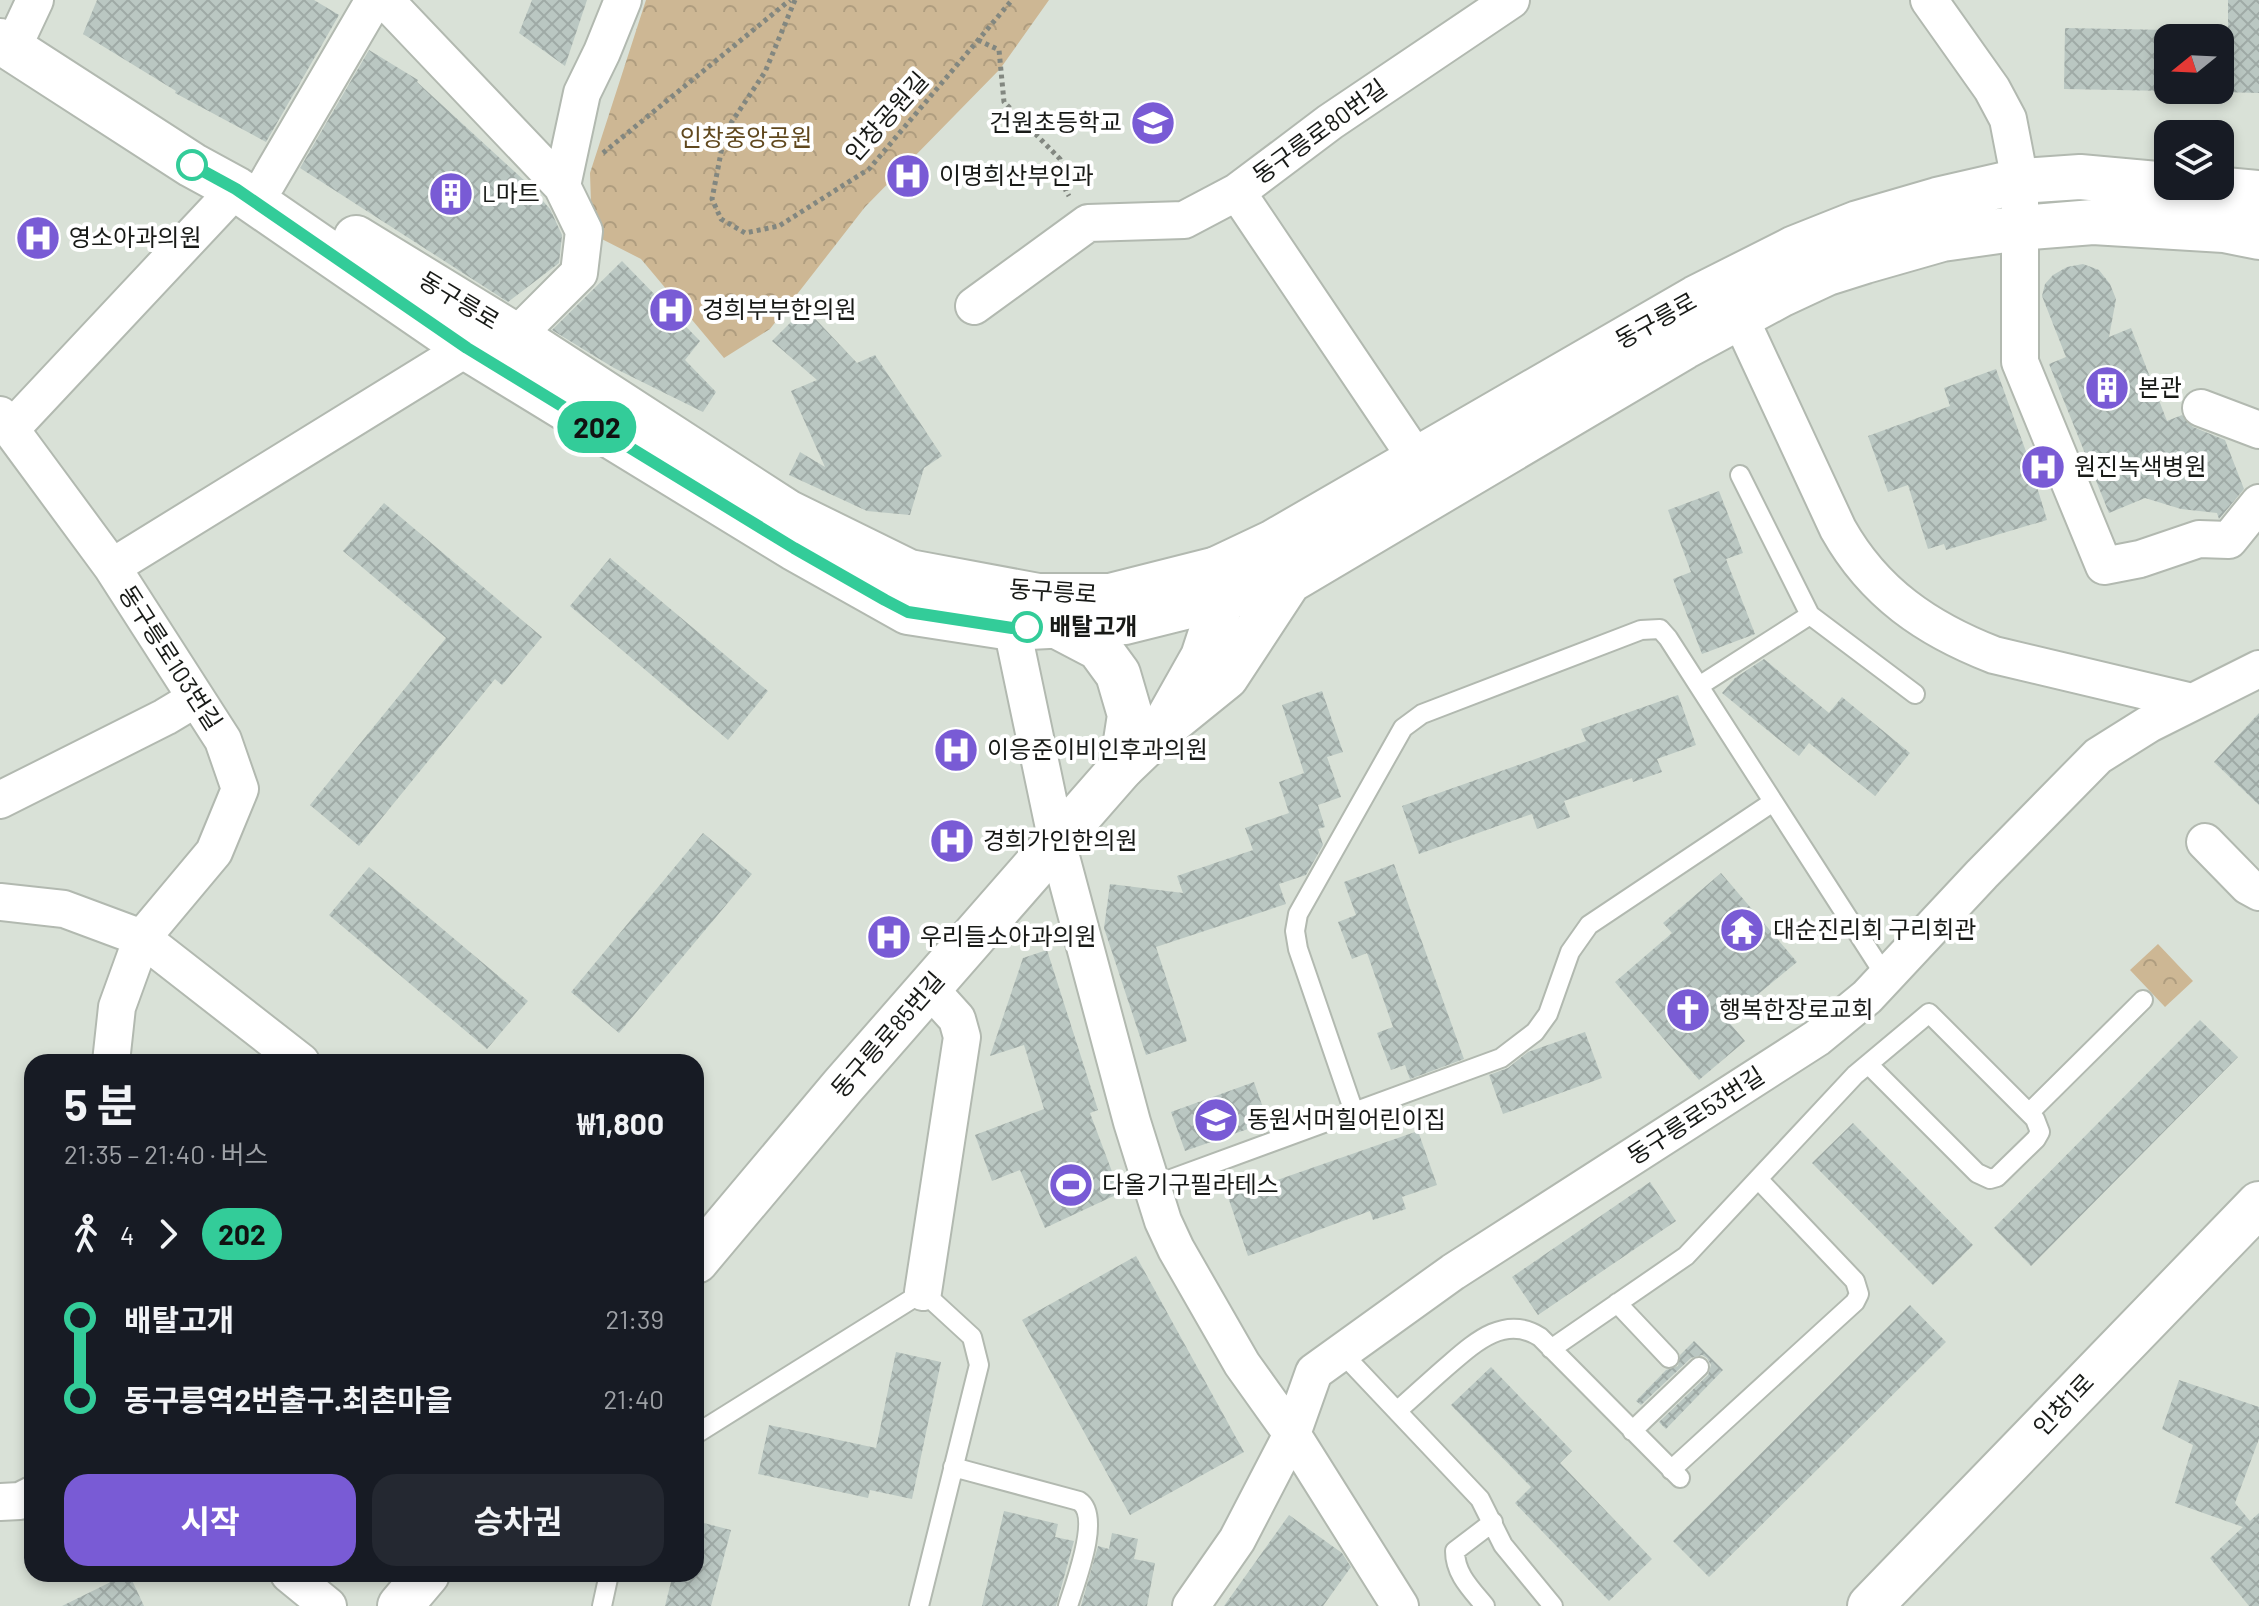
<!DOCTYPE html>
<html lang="ko">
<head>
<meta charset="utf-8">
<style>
  :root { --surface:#171b24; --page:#242831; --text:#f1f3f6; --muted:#9ea1a6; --accent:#795bd5 }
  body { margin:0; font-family:Barlow,"Noto Sans KR",sans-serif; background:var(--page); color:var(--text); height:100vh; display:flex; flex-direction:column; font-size:30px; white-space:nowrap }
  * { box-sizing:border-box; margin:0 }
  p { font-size:26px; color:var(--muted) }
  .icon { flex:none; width:44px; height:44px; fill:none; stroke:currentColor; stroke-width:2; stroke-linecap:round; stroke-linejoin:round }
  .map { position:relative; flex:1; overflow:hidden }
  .details { position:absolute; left:24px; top:1054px; width:680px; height:528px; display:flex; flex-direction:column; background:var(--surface); border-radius:24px; box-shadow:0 4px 12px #0003 }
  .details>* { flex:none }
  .badge { padding:0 16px; border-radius:26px; font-size:28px; line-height:52px }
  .needle { width:52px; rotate:252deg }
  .buttons { position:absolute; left:2154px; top:24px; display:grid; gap:16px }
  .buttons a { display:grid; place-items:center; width:80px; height:80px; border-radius:16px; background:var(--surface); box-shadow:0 4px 12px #0003; font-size:40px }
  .map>.badge { position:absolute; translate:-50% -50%; box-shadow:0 0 0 4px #fff }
  .legs { display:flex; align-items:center; gap:12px; height:88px; padding:0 40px; font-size:26px }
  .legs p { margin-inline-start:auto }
  .head { display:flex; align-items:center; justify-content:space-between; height:136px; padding:0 40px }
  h1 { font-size:44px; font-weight:700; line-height:60px }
  .button { display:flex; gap:16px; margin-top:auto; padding:16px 40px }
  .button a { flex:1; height:92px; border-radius:24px; background:var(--accent); color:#fff; font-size:32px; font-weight:700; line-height:92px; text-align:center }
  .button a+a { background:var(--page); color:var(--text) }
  ul { padding:0 40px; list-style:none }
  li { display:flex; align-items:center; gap:28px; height:80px; font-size:30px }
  li i { display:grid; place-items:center; width:12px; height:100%; margin:0 10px; background:currentColor }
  li i::after { content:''; width:20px; height:20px; margin:-10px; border:6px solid; border-radius:50%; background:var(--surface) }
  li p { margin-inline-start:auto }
  li:first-child i { background:linear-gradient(#0000 50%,currentColor 0) }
  li:last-child i { background:linear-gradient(currentColor 50%,#0000 0) }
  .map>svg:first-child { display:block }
  .park { fill:url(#park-crowns) }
  .building { fill:url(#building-cross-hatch) }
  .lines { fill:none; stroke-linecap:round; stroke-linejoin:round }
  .service-casing { stroke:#b2b9b0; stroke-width:22 }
  .minor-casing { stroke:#b2b9b0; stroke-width:40 }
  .tertiary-casing { stroke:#b2b9b0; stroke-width:48 }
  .primary-casing { stroke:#b2b9b0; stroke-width:48 }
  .path { stroke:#828780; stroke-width:5; stroke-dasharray:4 4; stroke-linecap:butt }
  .service { stroke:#fff; stroke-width:18 }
  .minor { stroke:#fff; stroke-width:36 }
  .tertiary { stroke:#fff; stroke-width:44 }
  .primary { stroke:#fff; stroke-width:44 }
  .line-1-casing { stroke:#fff; stroke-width:18 }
  .line-1 { stroke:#3c9; stroke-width:12 }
  .stop-1-dot { fill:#fff; stroke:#3c9; stroke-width:4 }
  .labels { text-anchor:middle; stroke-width:8; stroke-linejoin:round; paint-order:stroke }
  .street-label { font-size:24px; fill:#181a17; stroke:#fff }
  .poi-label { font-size:24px; fill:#181a17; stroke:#fff; text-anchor:start }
  .park-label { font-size:24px; fill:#60481e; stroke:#fff }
  .stop-label { font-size:24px; font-weight:bold; fill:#181a17; stroke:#fff; text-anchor:start }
</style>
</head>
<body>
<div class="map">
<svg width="2259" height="1606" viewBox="0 0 2259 1606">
  <defs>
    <pattern id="park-crowns" width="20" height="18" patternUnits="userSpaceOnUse" patternTransform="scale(2)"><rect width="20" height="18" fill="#cdb794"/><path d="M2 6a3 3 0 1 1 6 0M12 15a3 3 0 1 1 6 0" fill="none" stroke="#af9d7f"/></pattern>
    <pattern id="building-cross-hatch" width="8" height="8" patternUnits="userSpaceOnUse" patternTransform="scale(2)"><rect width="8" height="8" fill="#bac7c2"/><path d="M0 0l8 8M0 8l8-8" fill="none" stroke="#9faaa6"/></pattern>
  </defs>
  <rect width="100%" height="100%" fill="#d9e1d7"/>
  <path class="park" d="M646,0h403l-49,69 -135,138 -95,122 -46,29 -83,-99 -49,-25 -2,-61z
    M2158,944l35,37 -28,26 -35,-37z"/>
  <path class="building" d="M97,0h217l25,15 -73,127 -91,-49 1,-2 -93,-57z
    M532,0h55l-22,66 -46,-33z
    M2228,0h31v93l-39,-1v-60h8z
    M2065,28l103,2v61l-104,-2z
    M369,50l49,30 -1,2 111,102 22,25 12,26 -3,28 -51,39 -208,-134z
    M622,261l78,80 -15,19 31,32 -13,20 -89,-44 -62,-38z
    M2083,264l16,6 11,14 6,15 -7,38 22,-9 36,93 15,-6 11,12 32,13 19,49 -25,30 -2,-6 -36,-4 -36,-11 -36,15 -60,-149 17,-7 -24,-61 3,-12 8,-9 14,-8z
    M805,308l52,55 18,-8 67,101 -18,12 -14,47 -43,-4 -78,-36 11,-23 25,15 -34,-76 26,-11 -45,-39z
    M1996,369l32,88 19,63 -101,30 -2,-6 -16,5 -20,-64 -20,7 -20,-56 82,-30 -6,-18z
    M1719,491l24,62 -17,6 29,75 -53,20 -29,-75 18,-7 -23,-62z
    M384,503l158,134 -40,48 -7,-6 -136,167 -49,-41 136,-167 -103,-87z
    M610,558l158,133 -40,49 -158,-134z
    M1764,659l65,54 13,-16 68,56 -35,43 -66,-53 -10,13 -77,-63 13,-15z
    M1322,691l21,61 -16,5 14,40 -23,8 7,22 -7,2 5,16 -17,30 -27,9 7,20 -130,43 31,94 -41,14 -42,-127 6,-44 73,9 -6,-17 76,-26 -8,-22 44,-15 -10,-31 25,-9 -22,-68z
    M1678,695l18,50 -39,14 5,13 -29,10 -1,-4 -68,23 6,16 -33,12 -5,-15 -113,40 -17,-48 184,-65 -5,-12z
    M2259,713v92l-45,-43z
    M703,833l49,41 -133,159 -48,-41z
    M1394,864l70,195 -54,20 -5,-14 -14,5 -14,-37 16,-6 -26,-74 -15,6 -14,-37 18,-7 -12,-33z
    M369,867l159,134 -41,48 -158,-134z
    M1721,873l76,89 -70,58 18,21 -46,39 -84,-98 57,-49 -9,-10z
    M1047,950l51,160 -8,3 30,80 -75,35 -25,-58 -28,11 -17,-46 69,-26 -20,-64 -34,11 33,-98z
    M2200,1020l38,37 -207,209 -37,-38z
    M1585,1032l17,46 -99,36 -14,-39 19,-7 20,-16z
    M1254,1082l14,40 -83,29 -14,-39z
    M1853,1123l120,122 -40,40 -121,-122z
    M1418,1131l19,54 -35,12 4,12 -33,11 -3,-9 -122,45 -20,-59z
    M1650,1182l26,39 -138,94 -26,-38z
    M1136,1256l108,196 -114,63 -108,-195z
    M1910,1305l36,37 -237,235 -36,-36z
    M1694,1341l29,29 -57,59 -7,-7 49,-47 3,-10 -4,-7 -5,-3 -11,3 -50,47 -5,-4 30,-31 12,-4 2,-11z
    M896,1352l45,10 -29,137 -42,-9 -2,8 -110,-24 11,-49 107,23z
    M1491,1367l81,84 -12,12 92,96 -43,42 -94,-98 16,-16 -80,-82z
    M2179,1380l80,27v32l-24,64 15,18 9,-8v93h-10l-39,-48 33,-31 -68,-24 18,-58 -31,-16z
    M1004,1511l54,13 -3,13 19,4 -18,65h-74z
    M1289,1515l53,38 9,14 -28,39h-99z
    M696,1521l35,9 -20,76h-46l8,-32h23z
    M1112,1533l26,6 -4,20 21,4 -8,43h-66l17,-60 11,3z
    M129,1574l15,32h-82l65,-32z"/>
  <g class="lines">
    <g class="service-casing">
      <path id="service" d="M1740,475l70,140 105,79
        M1699,686l111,-71
        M1354,1112l-56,-163 -3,-18 3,-17 105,-186 19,-14 219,-84 19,-1 8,9 218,339
        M2029,1113l114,-113
        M1152,1186l349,-128 34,-26 13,-18 22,-62 19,-27 184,-123
        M1617,1303l52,55
        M1551,1349l135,-93 169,-181 74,-62 106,106 5,13 -4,7 -39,38 -7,2 -13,-6 -109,-109
        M1341,1352l139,147 23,46 50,61
        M1397,1411c16,-14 31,-28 47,-42 27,-23 59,-56 96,-32l140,141
        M1632,1431l67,-64
        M696,1434l227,-142 49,45 7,28 -60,241
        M953,1467l126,34c23,15 -4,82 -11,105
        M1671,1470l184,-168 4,-8 -4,-13 -97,-102
        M602,1606l7,-32
        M1485,1606c-14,-17 -30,-32 -30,-55l38,-29"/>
    </g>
    <g class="minor-casing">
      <path id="minor" d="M385,0l177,186 22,45 -5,42 -63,63
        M1929,0l63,89 16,30 12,62v181l84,204 36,-7 59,-20 30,1 30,-37
        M12,49l23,-49
        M267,183l107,-183
        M562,186l20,-93 20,-41 21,-52
        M974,306l114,-83 96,-3 53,-28
        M1740,318l98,211c36,64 89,100 156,126l198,47
        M2201,408l58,22
        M0,415l112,152
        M10,430l226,-241
        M1416,458l-179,-266 93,-70 181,-122
        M1012,628l45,214 75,280 31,99 13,28 66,115 50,70 108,172
        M0,800l165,-83 30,-18
        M2205,842l43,44 11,6
        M0,902l64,7 78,29 72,-86 26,-63 -17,-49 -111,-173 355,-219
        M111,1062l6,-55 25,-69 159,124
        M923,1292l39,-255 -5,-18 -28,-31
        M0,1502l20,-1 12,-6
        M289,1574l39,32
        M1191,1606l46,-66 55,-106 22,-62 139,-100 364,-234 50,-41 115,-123 116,-118 51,-32 110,-55"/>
    </g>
    <g class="tertiary-casing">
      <path id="tertiary" d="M696,1261l147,-175 279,-319 41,-39 40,-71 19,-58 -5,-30
        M400,1606l27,-32
        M1870,1606l389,-402"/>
    </g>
    <g class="primary-casing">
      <path id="primary" d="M0,41l192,124 44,24 231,159 327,200 114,64 104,16 113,-6 164,-41 395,-234 98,-53 45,-21 38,-12 77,-22 78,-11 73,-6 131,8 35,7
        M2182,186l77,7
        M356,238l160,98 271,176 122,60 129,24h72l107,-27 55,-26 424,-245 99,-50 63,-25 79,-23 83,-19 60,-4 88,8
        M1057,626l42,22 19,26 12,41 -8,52
        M1163,728l63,-51 63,-96"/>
    </g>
    <path class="path" d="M795,0l-30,72 -40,60 -13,67 9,20 24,14 34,-7 90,-57 143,-169
      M978,40l21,10 5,52 56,57 6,32 3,5
      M603,153l187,-153"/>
    <use href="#service" class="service"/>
    <use href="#minor" class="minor"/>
    <use href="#tertiary" class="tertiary"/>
    <use href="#primary" class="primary"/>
  </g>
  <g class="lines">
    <g class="line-1-casing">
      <path id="line-1" d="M192,165l44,24 231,159 327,200 91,52 23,12 104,16 15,-1"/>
    </g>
    <use href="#line-1" class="line-1"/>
  </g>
  <defs>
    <g id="school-disc" transform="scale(2.3)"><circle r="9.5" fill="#795bd5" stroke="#fff"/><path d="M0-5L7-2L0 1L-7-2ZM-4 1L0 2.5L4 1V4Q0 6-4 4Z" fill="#fff"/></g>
    <g id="hospital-disc" transform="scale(2.3)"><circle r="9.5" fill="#795bd5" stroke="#fff"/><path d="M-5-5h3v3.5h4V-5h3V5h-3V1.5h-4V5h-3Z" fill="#fff"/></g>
    <g id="building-disc" transform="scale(2.3)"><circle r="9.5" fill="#795bd5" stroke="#fff"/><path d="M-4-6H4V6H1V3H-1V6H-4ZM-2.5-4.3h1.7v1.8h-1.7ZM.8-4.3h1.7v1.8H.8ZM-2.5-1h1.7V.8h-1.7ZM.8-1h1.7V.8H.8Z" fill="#fff"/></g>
    <g id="temple-disc" transform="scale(2.3)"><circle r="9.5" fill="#795bd5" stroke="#fff"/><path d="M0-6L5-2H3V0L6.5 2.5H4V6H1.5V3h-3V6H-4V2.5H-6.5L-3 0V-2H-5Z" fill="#fff"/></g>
    <g id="church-disc" transform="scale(2.3)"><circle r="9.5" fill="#795bd5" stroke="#fff"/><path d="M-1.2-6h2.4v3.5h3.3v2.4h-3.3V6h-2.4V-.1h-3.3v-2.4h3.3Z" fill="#fff"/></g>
    <g id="stadium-disc" transform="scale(2.3)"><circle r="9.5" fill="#795bd5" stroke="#fff"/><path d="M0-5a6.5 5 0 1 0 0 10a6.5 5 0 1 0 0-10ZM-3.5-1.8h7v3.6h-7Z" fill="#fff"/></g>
  </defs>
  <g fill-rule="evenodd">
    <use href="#school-disc" x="1153" y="123"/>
    <use href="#hospital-disc" x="908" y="176"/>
    <use href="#building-disc" x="451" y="194"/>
    <use href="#hospital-disc" x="38" y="238"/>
    <use href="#hospital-disc" x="671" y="310"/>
    <use href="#building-disc" x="2107" y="388"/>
    <use href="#hospital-disc" x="2043" y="467"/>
    <use href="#hospital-disc" x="956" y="750"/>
    <use href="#hospital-disc" x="952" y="841"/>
    <use href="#temple-disc" x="1742" y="930"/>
    <use href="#hospital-disc" x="889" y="937"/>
    <use href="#church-disc" x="1688" y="1010"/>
    <use href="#school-disc" x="1216" y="1120"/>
    <use href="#stadium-disc" x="1071" y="1185"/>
  </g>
  <g class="stop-1-dot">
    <circle cx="192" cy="165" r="14"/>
    <circle cx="1027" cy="627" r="14"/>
  </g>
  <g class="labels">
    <g class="street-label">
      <text transform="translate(887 117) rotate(-48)" y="8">인창공원길</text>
      <text transform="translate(1320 132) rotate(-36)" y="8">동구릉로80번길</text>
      <text transform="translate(459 301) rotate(31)" y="8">동구릉로</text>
      <text transform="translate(1656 321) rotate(-29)" y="8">동구릉로</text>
      <text transform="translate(1053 592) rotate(4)" y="8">동구릉로</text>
      <text transform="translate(170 658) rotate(57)" y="8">동구릉로103번길</text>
      <text transform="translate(888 1035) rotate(-49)" y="8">동구릉로85번길</text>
      <text transform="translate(1696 1116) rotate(-33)" y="8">동구릉로53번길</text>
      <text transform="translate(2064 1405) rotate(-46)" y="8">인창1로</text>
    </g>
    <g class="poi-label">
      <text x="1122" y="131" text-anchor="end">건원초등학교</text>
      <text x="939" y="184">이명희산부인과</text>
      <text x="482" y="202">L마트</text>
      <text x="69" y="246">영소아과의원</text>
      <text x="702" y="318">경희부부한의원</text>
      <text x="2138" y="396">본관</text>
      <text x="2074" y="475">원진녹색병원</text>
      <text x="987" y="758">이응준이비인후과의원</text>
      <text x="983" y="849">경희가인한의원</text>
      <text x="1773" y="938">대순진리회 구리회관</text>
      <text x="920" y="945">우리들소아과의원</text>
      <text x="1719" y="1018">행복한장로교회</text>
      <text x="1247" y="1128">동원서머힐어린이집</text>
      <text x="1102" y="1193">다올기구필라테스</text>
    </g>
    <g class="park-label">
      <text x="746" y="146">인창중앙공원</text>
    </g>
    <g class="stop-label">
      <text x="1049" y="635">배탈고개</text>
    </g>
  </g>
</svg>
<div class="buttons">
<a><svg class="needle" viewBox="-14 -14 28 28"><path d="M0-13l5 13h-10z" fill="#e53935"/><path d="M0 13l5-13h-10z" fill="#9ea1a6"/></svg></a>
<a><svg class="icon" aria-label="layers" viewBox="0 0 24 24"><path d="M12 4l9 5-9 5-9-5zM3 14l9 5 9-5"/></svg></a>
</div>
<b class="badge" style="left:597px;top:427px;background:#3c9;color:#111">202</b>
<section class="details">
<div class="head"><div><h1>5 분</h1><p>21:35 – 21:40 · 버스</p></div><b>₩1,800</b></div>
<div class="legs"><svg class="icon" aria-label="walk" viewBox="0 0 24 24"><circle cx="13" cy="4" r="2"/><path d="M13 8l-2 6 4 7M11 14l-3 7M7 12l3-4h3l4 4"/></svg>4<svg class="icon" aria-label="forward" viewBox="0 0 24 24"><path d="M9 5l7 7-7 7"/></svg><b class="badge" style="background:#3c9;color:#111">202</b></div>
<ul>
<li><i style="color:#3c9"></i><b>배탈고개</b><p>21:39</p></li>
<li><i style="color:#3c9"></i><b>동구릉역2번출구.최촌마을</b><p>21:40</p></li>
</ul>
<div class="button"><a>시작</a><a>승차권</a></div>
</section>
</div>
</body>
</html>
